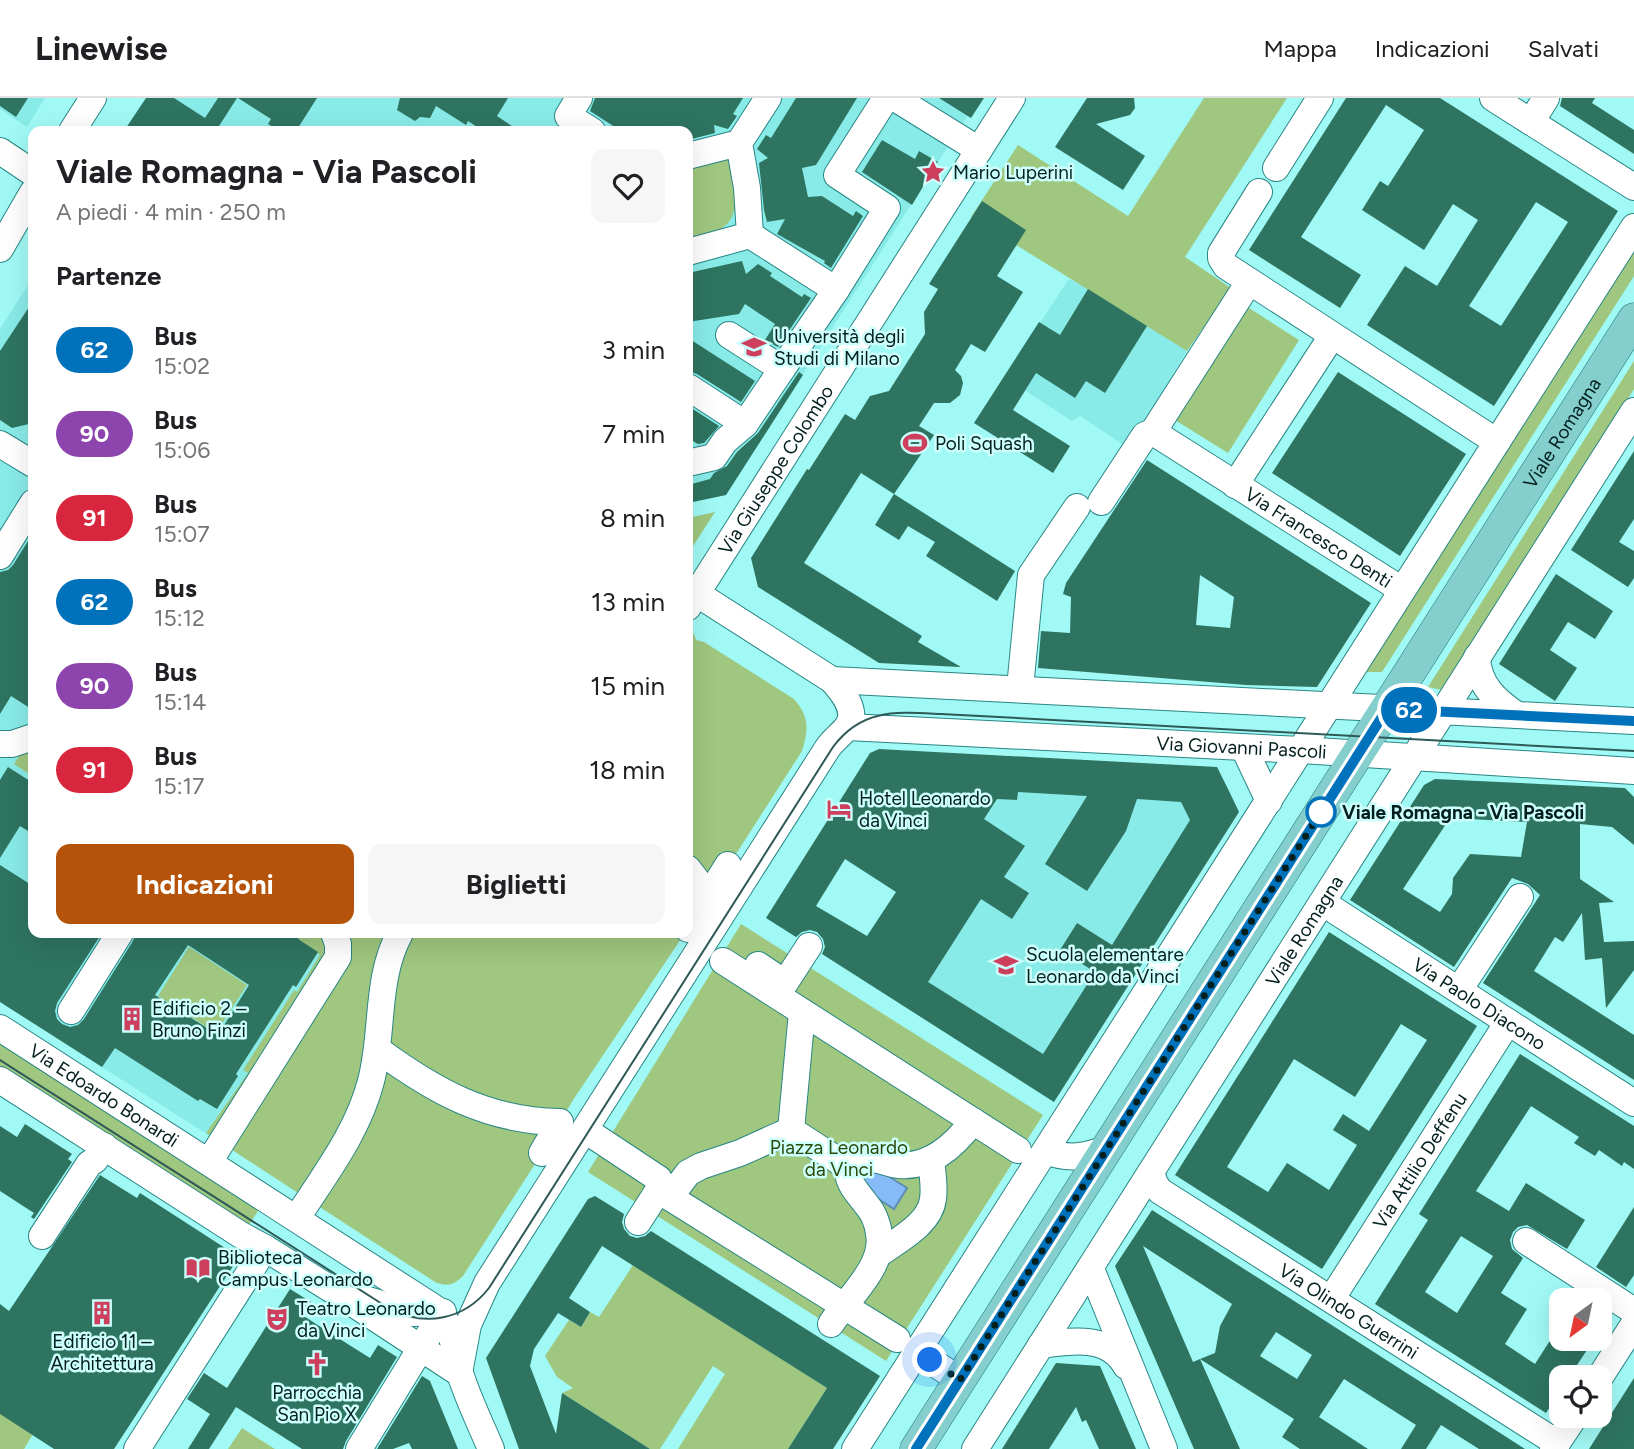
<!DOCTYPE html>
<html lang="it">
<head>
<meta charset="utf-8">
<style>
  :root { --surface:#fff; --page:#f6f6f6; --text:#202124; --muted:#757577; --line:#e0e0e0; --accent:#b45309 }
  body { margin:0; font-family:Figtree,sans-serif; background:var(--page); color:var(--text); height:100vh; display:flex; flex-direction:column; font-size:26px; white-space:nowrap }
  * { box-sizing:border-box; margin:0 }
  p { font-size:23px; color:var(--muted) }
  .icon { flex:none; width:38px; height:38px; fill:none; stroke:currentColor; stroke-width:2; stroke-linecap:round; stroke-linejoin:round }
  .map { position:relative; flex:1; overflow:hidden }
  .details { position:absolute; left:28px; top:28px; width:665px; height:812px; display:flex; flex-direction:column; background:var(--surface); border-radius:14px; box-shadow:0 7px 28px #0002 }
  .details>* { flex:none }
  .badge { padding:0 14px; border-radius:23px; font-size:24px; line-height:46px }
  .needle { width:46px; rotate:213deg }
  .buttons { position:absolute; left:1549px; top:1190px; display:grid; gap:14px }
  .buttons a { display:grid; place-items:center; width:63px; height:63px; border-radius:14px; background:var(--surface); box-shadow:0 7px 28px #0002; font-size:35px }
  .you { position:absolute; width:35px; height:35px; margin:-18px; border:5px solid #fff; border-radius:50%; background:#1a73e8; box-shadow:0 0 0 10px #1a73e833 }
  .map>.badge { position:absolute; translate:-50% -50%; box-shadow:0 0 0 4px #fff }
  h2 { padding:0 28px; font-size:26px; line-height:63px }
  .round { display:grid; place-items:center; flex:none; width:74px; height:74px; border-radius:14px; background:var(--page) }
  .head { display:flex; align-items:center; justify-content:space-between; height:119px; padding:0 28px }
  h1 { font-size:33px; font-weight:700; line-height:52px }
  .button { display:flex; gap:14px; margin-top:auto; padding:14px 28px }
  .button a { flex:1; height:80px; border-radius:14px; background:var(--accent); color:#fff; font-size:28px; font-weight:700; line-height:80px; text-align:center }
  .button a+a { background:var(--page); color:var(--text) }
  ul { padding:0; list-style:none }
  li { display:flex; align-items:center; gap:21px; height:84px; padding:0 28px }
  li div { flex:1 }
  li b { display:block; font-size:26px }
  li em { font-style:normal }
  li .badge { min-width:77px; font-weight:700; text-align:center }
  header { display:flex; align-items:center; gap:42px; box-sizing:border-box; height:98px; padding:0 35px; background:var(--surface); border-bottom:2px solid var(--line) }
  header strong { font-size:33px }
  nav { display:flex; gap:38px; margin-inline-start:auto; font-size:24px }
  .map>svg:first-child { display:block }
  .built { fill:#89ebe8 }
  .green { fill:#9fc77f }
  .water { fill:#86bbf7; stroke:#5f8cb6; stroke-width:2 }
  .building { fill:#2e7460; fill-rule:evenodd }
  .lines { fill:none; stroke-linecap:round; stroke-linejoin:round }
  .minor-casing { stroke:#298684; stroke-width:28 }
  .major-casing { stroke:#227c7a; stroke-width:33 }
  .minor { stroke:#fff; stroke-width:26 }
  .major { stroke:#84cecd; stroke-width:32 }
  .tram { stroke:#2d5957; stroke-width:2 }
  .line-casing { stroke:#fff; stroke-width:16 }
  .line { stroke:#0072bc; stroke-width:10 }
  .walk { stroke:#031f1e; stroke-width:7; stroke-dasharray:0 12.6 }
  .stop-dot { fill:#fff; stroke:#0072bc; stroke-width:3.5 }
  .labels { text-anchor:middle; stroke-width:5; stroke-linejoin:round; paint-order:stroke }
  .poi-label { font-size:19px; fill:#031f1e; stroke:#cdfffc; text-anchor:start }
  .street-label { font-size:19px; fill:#031f1e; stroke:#cdfffc }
  .stop-label { font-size:19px; font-weight:bold; fill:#031f1e; stroke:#cdfffc; text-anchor:start }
  .park-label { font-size:19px; fill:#2b4909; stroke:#cdfffc }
</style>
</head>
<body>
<header>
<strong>Linewise</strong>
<nav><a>Mappa</a><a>Indicazioni</a><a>Salvati</a></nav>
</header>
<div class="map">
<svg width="1634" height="1351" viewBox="0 0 1634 1351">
  <rect width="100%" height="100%" fill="#a1f9f5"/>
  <path class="built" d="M0,0h45l-18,29 -27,-18z
    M146,0h833l-253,397 -38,8v-372h-564z
    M33,179v656h268l-2,6 27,19 -113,180 -213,-136v-673z
    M1069,181l19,10 99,62 -59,97 -48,-32 -8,5 -68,-44z
    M1217,669l22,45 -185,290 -192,-123 137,-208z"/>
  <path class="green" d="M1204,0h83l-102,159 46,31 -44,63 -216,-134 47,-72 110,71z
    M732,58c4,49 15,73 -44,84v-77z
    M1634,152v26l-252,396h-17z
    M1246,208l53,34 -71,113 -53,-33z
    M1634,263v28l-192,301 -14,-3z
    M715,414l-22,34 -5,-3v-25z
    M688,532l6,4 2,6 8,2 90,57c15,17 15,30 8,52l-114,178z
    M33,647v36l-3,-2 1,-4 -17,-11 8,-13z
    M741,826l302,191 -157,246 -298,-189z
    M301,835h384l-112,167 -31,53 -79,123c-9,9 -16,11 -28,6l-229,-149 42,-60 -5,-3 51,-80 3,2 23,-37 -22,-16z
    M189,849l58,38 -31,48 -58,-37z
    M0,942l261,166 -15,24 -246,-157z
    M633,1167l194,123 -39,61h-110l47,-75 -12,-8 -53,83h-10l-88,-56 11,-5 -16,-11 -12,-21 24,-36 12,7 9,-15 9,5z
    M0,1314l33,22 -9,15h-24z
    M242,1330l33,21h-47z"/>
  <path class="water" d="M871,1067l36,23 -13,21 -36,-23z"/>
  <path class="building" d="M0,0h28l-12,19 -16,-11z
    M146,0h28l31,20 13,-20h19l-18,28 7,5h-102z
    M238,0h79l-21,33h-17l-11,-7 3,-5z
    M400,0h108l-11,18 22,15h-36l-15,-10 -2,4 -30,-19 -6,12 -10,-1 -5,4 -18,-11z
    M595,0h148l-10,16 4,2 -9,13 -14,-4 1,8 -27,7v-9h-67l-31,-20z
    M796,0h61l-41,67 -14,3 6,29 14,-1 31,20 3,-5 7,5 -32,52 -7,-5 1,-2 -48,-27 8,-15 -18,3 -3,-12 -5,-47 9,-5 -11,-9 9,-14 5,3z
    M939,0h45l-13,20z
    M1087,0h47l1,10 -5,7 -34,9 49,32 -22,34 -68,-43z
    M1346,0h94l178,113 -124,195 -127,-81 38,-59 32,20 41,-66 -25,-16 -29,46 -62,-40 18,-29 8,5 36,-56 -38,-25 -85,132 60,38 -21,33 -91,-58zM1536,104l32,20 -67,104 -32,-20z
    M1562,0h33l-3,5 42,27v24l-74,-48z
    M882,42l33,19 4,-8 19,11 -26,43 -50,-33z
    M982,103l44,29 -29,46 26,16 -38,60 -14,-8 -16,26 6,6 2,7 -3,12 -10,8h-16l-15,23 15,9 -40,59 -33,-21 -57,90 118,73 -4,6 43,25 -82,-4 -121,-76 -7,-29 56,-89 2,1 36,-56 10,6 15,-24 19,-5 36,-57 -1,-22 14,-23 -9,-5z
    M742,163l4,13 12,-10 14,9 -2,3 32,21 2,-3 7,4 -33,49 -13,-7 10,-16 -30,-20 -6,10 -51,8v-49z
    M1088,191l59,37 -42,67 -19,-12 -11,17 -39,-25 -23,37 57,36 -17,27 -79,-50 65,-101 21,13z
    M33,203v122l-21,5 -12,-8v-69z
    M688,240l67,43 -14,21 -44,-28 -9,-3z
    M799,274l4,3 -77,120 -38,8v-18l22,-6 4,-6 13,-7 10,-14 21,-19z
    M1338,274l128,82 -66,102 -128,-83z
    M688,308l31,20 -15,17 -6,1 -10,-6z
    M1634,353v68l-15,23 15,9v27l-6,9 -57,-37z
    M1147,362l224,143 -54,84 -71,-2 -208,-17 3,-37 29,2 1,-36 -8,-3 3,-11zM1200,477l34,22 -4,31 -34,-3z
    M894,396l121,77 -18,30 -71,-45 9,-14 -27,-16 -9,14 -24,-15z
    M28,443l5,3v166l-22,-14 -11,18v-142l8,-2 5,-5z
    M1556,476l57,37 -18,28 -27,-17 -18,28 27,18 -22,33 -56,-37z
    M879,651l338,18 12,24 10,21 -185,290 -232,-148 3,-7 -2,-8 -6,-7 -7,-2 -8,2 -6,5 -30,-19 104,-165zM1018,694l69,4 -42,68 42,27 39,-60 11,-32 44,3 9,18 -78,125 -35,-22 -17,27 35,22 -52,82 -115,-72 53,-83 31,20 17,-26 -25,-16 21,-31 -41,-27 13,-20 20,1zM845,761l51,33 -29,44 -51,-30z
    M8,669l25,16v51l-13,-8 -20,32v-78z
    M1435,681l190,9 9,9v48l-22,-18 -32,-3v55l34,23 -15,1 5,39 30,-1v29l-28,38 -4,-50 -17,2 -3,-47 -19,29 -8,-5 -21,34 100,64v45l-151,-97 57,-88 -12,-11 -16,-6 -58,89 -104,-67 74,-115zM1450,720l77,4 -6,35 -51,-3 -17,24 -1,16 -12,18 -37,-23z
    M0,767l33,21v47h69l-45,70 -2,8 2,8 5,5 8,3 8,-2 6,-6 49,-78 3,-8h167l-5,6 20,13 -22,35 -3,-2 -57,89 2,2 -21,33 -17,-10 -2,2 -83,-53 -13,19 -102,-65zM188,847l61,40 -31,50 -63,-40z
    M1329,834l148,94 -155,243 -147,-94zM1401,926l26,16 -58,91 -26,-17 -10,16 24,15 -28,45 -42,-27 -19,29 -41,-25 67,-108 61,38z
    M1520,956l114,72v43l-10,-7 -2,4 -23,-16 -4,6 -21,-13 5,-6 -48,-31 -55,85 33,20 17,-28 59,37 -18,29 -40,-24 -9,2 -5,5 -3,8 2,9 11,9 -22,35 26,16 -22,35 30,20 16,-25h25l13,8 -20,30h-8v13l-15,23 -171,-109 53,-84 -9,-6zM1461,1138l32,20 -36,57 -32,-21z
    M25,1026l47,30 -4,5 4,3 -38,57 -3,-2 3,-4 -34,-22v-65l17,11z
    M100,1077l37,23 3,-5 99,64 -125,192h-60l-54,-35v-110l9,7z
    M595,1098l29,18 -2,8 2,7 6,7 7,2 8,-2 6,-5 229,145 -47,73h-45l39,-61 -225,-142 -33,52 21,14 -9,15 -23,-14 -24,36 -4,17 26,68 6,-41 88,56h-131l-33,-91 102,-159z
    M1634,1109v68l-8,12 -30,-20z
    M1152,1112l303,194 70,45h-46l-38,-24 -15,24h-25l15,-24 -72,-46 -25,38 49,32h-68l-18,-12 12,-18 -94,-60 15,-6 5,-27 12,-22 -89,-58 50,116 7,-3 40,90h-46l-79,-183zM1276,1234l36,23 -15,24 -37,-23z
    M290,1191l21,13 -9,13 33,21 35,22 8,-13 19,12 -51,84 -3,8h-41l-66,-42 -27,42h-21l22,-35 -23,-15 17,-26 23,15z
    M1056,1265l44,3 36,83h-37l-13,-29 -4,2 -6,-15 -27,42h-47z
    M422,1278l8,5 28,68h-46l-3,-6 -16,6h-16z
    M1634,1280v71h-45l26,-41z"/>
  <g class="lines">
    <g class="minor-casing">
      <g id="minor">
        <path d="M579,0l-11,18 24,15"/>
        <path d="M895,0l84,52"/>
        <path d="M1493,0l141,89"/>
        <path d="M1531,24l15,-24"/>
        <path d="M72,33l21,-33"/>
        <path d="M0,53l33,22"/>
        <path d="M688,58l51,-13"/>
        <path d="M1276,70l44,-70"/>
        <path d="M1259,94l-38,61v5l5,8 271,176"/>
        <path d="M750,137l86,55 -54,79"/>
        <path d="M0,151l33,-57"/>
        <path d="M688,154l62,-17 -3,-47 -8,-45 29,-45"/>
        <path d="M836,192l51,-82 -50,-33 49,-77"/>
        <path d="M688,289l57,37"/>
        <path d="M1153,334l96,-150"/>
        <path d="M0,346l33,20"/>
        <path d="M688,365l26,-6 11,-16 20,-17 37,-55 -53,-34"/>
        <path d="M1235,387l97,-149"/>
        <path id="s1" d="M1101,404l44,-67 8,-3 249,158"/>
        <path d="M0,458l33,-53"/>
        <path id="s2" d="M688,509l324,-509"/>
        <path d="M1477,559c1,28 19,44 40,58"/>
        <path d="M832,582l802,41"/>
        <path d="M1020,590l11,-113 46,-68"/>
        <path id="s3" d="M848,629l453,23 333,21"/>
        <path d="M0,646h12l21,-7"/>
        <path d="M1244,650l25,53"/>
        <path d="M688,771l20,26"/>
        <path id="s4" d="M1323,805l311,200"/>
        <path d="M688,831l40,-64"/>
        <path d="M723,863l295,189"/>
        <path d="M758,867l27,18 24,-37"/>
        <path d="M1459,892l61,-93"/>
        <path d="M71,913l49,-78"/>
        <path id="s5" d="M0,930l436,281c21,20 16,43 25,67 8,25 20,49 30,73"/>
        <path d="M377,951c57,42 110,72 183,73l-18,31"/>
        <path d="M0,982l241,155 24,13 69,43 125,82"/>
        <path d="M585,1032l74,49 2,7 -23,36"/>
        <path d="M791,1032l60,39"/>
        <path d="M1046,1053c22,9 40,6 62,-3"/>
        <path d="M209,1064l129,-205v-13l-4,-11"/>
        <path id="s6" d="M1151,1074l4,12 5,7 397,252"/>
        <path d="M658,1092l239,149"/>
        <path d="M670,1099l18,-24 13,-7 39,-13 51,-23 11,-118"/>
        <path d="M297,1120c28,-44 61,-86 74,-137 13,-49 4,-102 29,-148"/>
        <path d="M42,1138l47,-72 6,-4 9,-14"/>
        <path d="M1526,1143l108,70"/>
        <path d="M879,1156c19,-14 51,-30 54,-55 2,-13 -1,-27 -2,-40"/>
        <path d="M1091,1171l73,180"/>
        <path d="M361,1200l51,15 31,-1"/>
        <path id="s7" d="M1332,1200l176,-276"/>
        <path d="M831,1226c16,-26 54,-57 48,-90 -1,-10 -6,-22 -13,-30 -11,-15 -33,-35 0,-46 11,0 22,6 33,7 32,3 56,-20 74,-44"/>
        <path d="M1041,1247c30,-4 68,-11 85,21"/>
        <path d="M917,1254l43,28"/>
        <path d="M459,1275l9,-48 19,-42 340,-534c6,-9 14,-14 20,-22 12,-15 -5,-36 -15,-47l-144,-92"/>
        <path d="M1600,1279l34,-53"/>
        <path d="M137,1351l128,-201"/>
        <path d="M359,1351l71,-116"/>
        <path d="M855,1351l779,-1222"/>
        <path id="s8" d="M975,1351l659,-1038"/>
        <path d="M1553,1351l22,-33"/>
      </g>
    </g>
    <g class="major-casing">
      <g id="major">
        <path id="s9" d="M916,1351l718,-1130"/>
      </g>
    </g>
    <use href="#minor" class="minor"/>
    <use href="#major" class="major"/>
    <path class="tram" d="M0,962l390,249c35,18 74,11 99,-21l344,-541c29,-39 64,-35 108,-33l693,37"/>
  </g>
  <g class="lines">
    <g class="line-casing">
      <path id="line" d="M916,1351l471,-740 247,12"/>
    </g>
    <use href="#line" class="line"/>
    <path class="walk" d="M930,1262l30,20 361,-568"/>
  </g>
  <defs>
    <g id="sight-bare" transform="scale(1.89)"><path d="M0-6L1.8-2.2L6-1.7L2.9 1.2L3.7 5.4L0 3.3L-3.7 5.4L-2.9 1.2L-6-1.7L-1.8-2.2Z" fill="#ce3e5d" stroke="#cdfffc" stroke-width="2.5" paint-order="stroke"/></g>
    <g id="university-bare" transform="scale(1.89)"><path d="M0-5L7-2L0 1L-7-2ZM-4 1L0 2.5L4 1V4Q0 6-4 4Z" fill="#ce3e5d" stroke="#cdfffc" stroke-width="2.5" paint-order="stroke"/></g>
    <g id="stadium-bare" transform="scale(1.89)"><path d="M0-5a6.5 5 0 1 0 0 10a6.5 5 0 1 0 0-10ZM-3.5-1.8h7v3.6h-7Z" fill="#ce3e5d" stroke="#cdfffc" stroke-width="2.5" paint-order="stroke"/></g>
    <g id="hotel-bare" transform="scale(1.89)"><path d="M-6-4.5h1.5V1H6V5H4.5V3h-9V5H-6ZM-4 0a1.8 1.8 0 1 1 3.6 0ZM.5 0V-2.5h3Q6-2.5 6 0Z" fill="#ce3e5d" stroke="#cdfffc" stroke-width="2.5" paint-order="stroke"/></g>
    <g id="school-bare" transform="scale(1.89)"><path d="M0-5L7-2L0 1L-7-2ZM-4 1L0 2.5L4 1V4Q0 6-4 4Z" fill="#ce3e5d" stroke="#cdfffc" stroke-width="2.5" paint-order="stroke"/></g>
    <g id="building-bare" transform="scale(1.89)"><path d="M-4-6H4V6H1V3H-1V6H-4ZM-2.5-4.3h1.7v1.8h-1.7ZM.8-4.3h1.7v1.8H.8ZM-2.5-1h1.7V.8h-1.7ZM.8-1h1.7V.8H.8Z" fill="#ce3e5d" stroke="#cdfffc" stroke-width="2.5" paint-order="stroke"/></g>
    <g id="library-bare" transform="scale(1.89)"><path d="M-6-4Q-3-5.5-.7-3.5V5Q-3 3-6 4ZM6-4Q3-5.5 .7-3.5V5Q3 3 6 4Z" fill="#ce3e5d" stroke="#cdfffc" stroke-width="2.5" paint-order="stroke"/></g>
    <g id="theatre-bare" transform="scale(1.89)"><path d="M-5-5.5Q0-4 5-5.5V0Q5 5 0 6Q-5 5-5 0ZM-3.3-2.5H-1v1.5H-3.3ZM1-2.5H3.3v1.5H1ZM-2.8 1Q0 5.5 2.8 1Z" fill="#ce3e5d" stroke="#cdfffc" stroke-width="2.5" paint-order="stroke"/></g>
    <g id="church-bare" transform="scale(1.89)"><path d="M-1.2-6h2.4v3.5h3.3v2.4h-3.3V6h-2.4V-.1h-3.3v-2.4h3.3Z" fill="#ce3e5d" stroke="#cdfffc" stroke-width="2.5" paint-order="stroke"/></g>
  </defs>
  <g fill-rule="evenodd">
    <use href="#sight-bare" x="933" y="74"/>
    <use href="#university-bare" x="754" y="249"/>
    <use href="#stadium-bare" x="915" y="345"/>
    <use href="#hotel-bare" x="839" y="711"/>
    <use href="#school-bare" x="1006" y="867"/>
    <use href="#building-bare" x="132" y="921"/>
    <use href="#library-bare" x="198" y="1170"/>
    <use href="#building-bare" x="102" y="1215"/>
    <use href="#theatre-bare" x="277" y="1221"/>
    <use href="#church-bare" x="317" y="1266"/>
  </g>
  <circle class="stop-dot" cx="1321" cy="714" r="14"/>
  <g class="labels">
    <g class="poi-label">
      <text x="953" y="81">Mario Luperini</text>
      <text x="774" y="245">Università degli<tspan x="774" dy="22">Studi di Milano</tspan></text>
      <text x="935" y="352">Poli Squash</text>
      <text x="859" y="707">Hotel Leonardo<tspan x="859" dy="22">da Vinci</tspan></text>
      <text x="1026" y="863">Scuola elementare<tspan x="1026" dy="22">Leonardo da Vinci</tspan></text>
      <text x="152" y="917">Edificio 2 –<tspan x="152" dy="22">Bruno Finzi</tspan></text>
      <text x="218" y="1166">Biblioteca<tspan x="218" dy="22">Campus Leonardo</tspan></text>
      <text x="297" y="1217">Teatro Leonardo<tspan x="297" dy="22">da Vinci</tspan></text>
      <text x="102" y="1250" text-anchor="middle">Edificio 11 –<tspan x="102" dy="22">Architettura</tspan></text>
      <text x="317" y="1301" text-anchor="middle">Parrocchia<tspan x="317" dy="22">San Pio X</tspan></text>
    </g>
    <g class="street-label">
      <text dy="7" stroke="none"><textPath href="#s9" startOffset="1204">Viale Romagna</textPath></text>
      <text dy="7" stroke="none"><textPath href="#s2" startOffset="163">Via Giuseppe Colombo</textPath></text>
      <text dy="7" stroke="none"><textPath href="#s1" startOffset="285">Via Francesco Denti</textPath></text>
      <text dy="7" stroke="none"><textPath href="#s3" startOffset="394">Via Giovanni Pascoli</textPath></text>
      <text dy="7" stroke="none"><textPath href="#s8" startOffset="614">Viale Romagna</textPath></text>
      <text dy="7" stroke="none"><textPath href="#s4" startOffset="186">Via Paolo Diacono</textPath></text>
      <text dy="7" stroke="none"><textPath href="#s5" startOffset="124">Via Edoardo Bonardi</textPath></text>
      <text dy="7" stroke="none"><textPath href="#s7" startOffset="163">Via Attilio Deffenu</textPath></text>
      <text dy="7" stroke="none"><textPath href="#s6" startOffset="245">Via Olindo Guerrini</textPath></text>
    </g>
    <g class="stop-label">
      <text x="1342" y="721">Viale Romagna - Via Pascoli</text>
    </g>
    <g class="park-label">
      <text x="839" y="1056">Piazza Leonardo<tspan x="839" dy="22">da Vinci</tspan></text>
    </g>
  </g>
</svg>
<div class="buttons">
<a><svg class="needle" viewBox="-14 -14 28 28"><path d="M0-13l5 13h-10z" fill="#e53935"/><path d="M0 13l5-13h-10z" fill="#757577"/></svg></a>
<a><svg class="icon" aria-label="locate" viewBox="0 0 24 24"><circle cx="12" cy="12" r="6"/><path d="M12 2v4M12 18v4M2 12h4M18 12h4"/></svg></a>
</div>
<div class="you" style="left:930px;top:1262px"></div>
<b class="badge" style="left:1409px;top:612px;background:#0072bc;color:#fff">62</b>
<section class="details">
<div class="head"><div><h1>Viale Romagna - Via Pascoli</h1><p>A piedi · 4 min · 250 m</p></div><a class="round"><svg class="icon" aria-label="heart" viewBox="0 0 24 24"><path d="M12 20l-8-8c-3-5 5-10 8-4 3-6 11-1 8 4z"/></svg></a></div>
<h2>Partenze</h2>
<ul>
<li><span class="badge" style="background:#0072bc;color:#fff">62</span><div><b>Bus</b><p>15:02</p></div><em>3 min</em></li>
<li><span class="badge" style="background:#8e44ad;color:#fff">90</span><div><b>Bus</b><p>15:06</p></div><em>7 min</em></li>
<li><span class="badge" style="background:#d7263d;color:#fff">91</span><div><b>Bus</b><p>15:07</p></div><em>8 min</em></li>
<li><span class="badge" style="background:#0072bc;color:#fff">62</span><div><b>Bus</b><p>15:12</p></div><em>13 min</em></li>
<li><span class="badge" style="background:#8e44ad;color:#fff">90</span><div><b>Bus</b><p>15:14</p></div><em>15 min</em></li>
<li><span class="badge" style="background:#d7263d;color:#fff">91</span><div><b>Bus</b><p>15:17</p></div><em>18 min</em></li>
</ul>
<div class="button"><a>Indicazioni</a><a>Biglietti</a></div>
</section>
</div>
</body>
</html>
